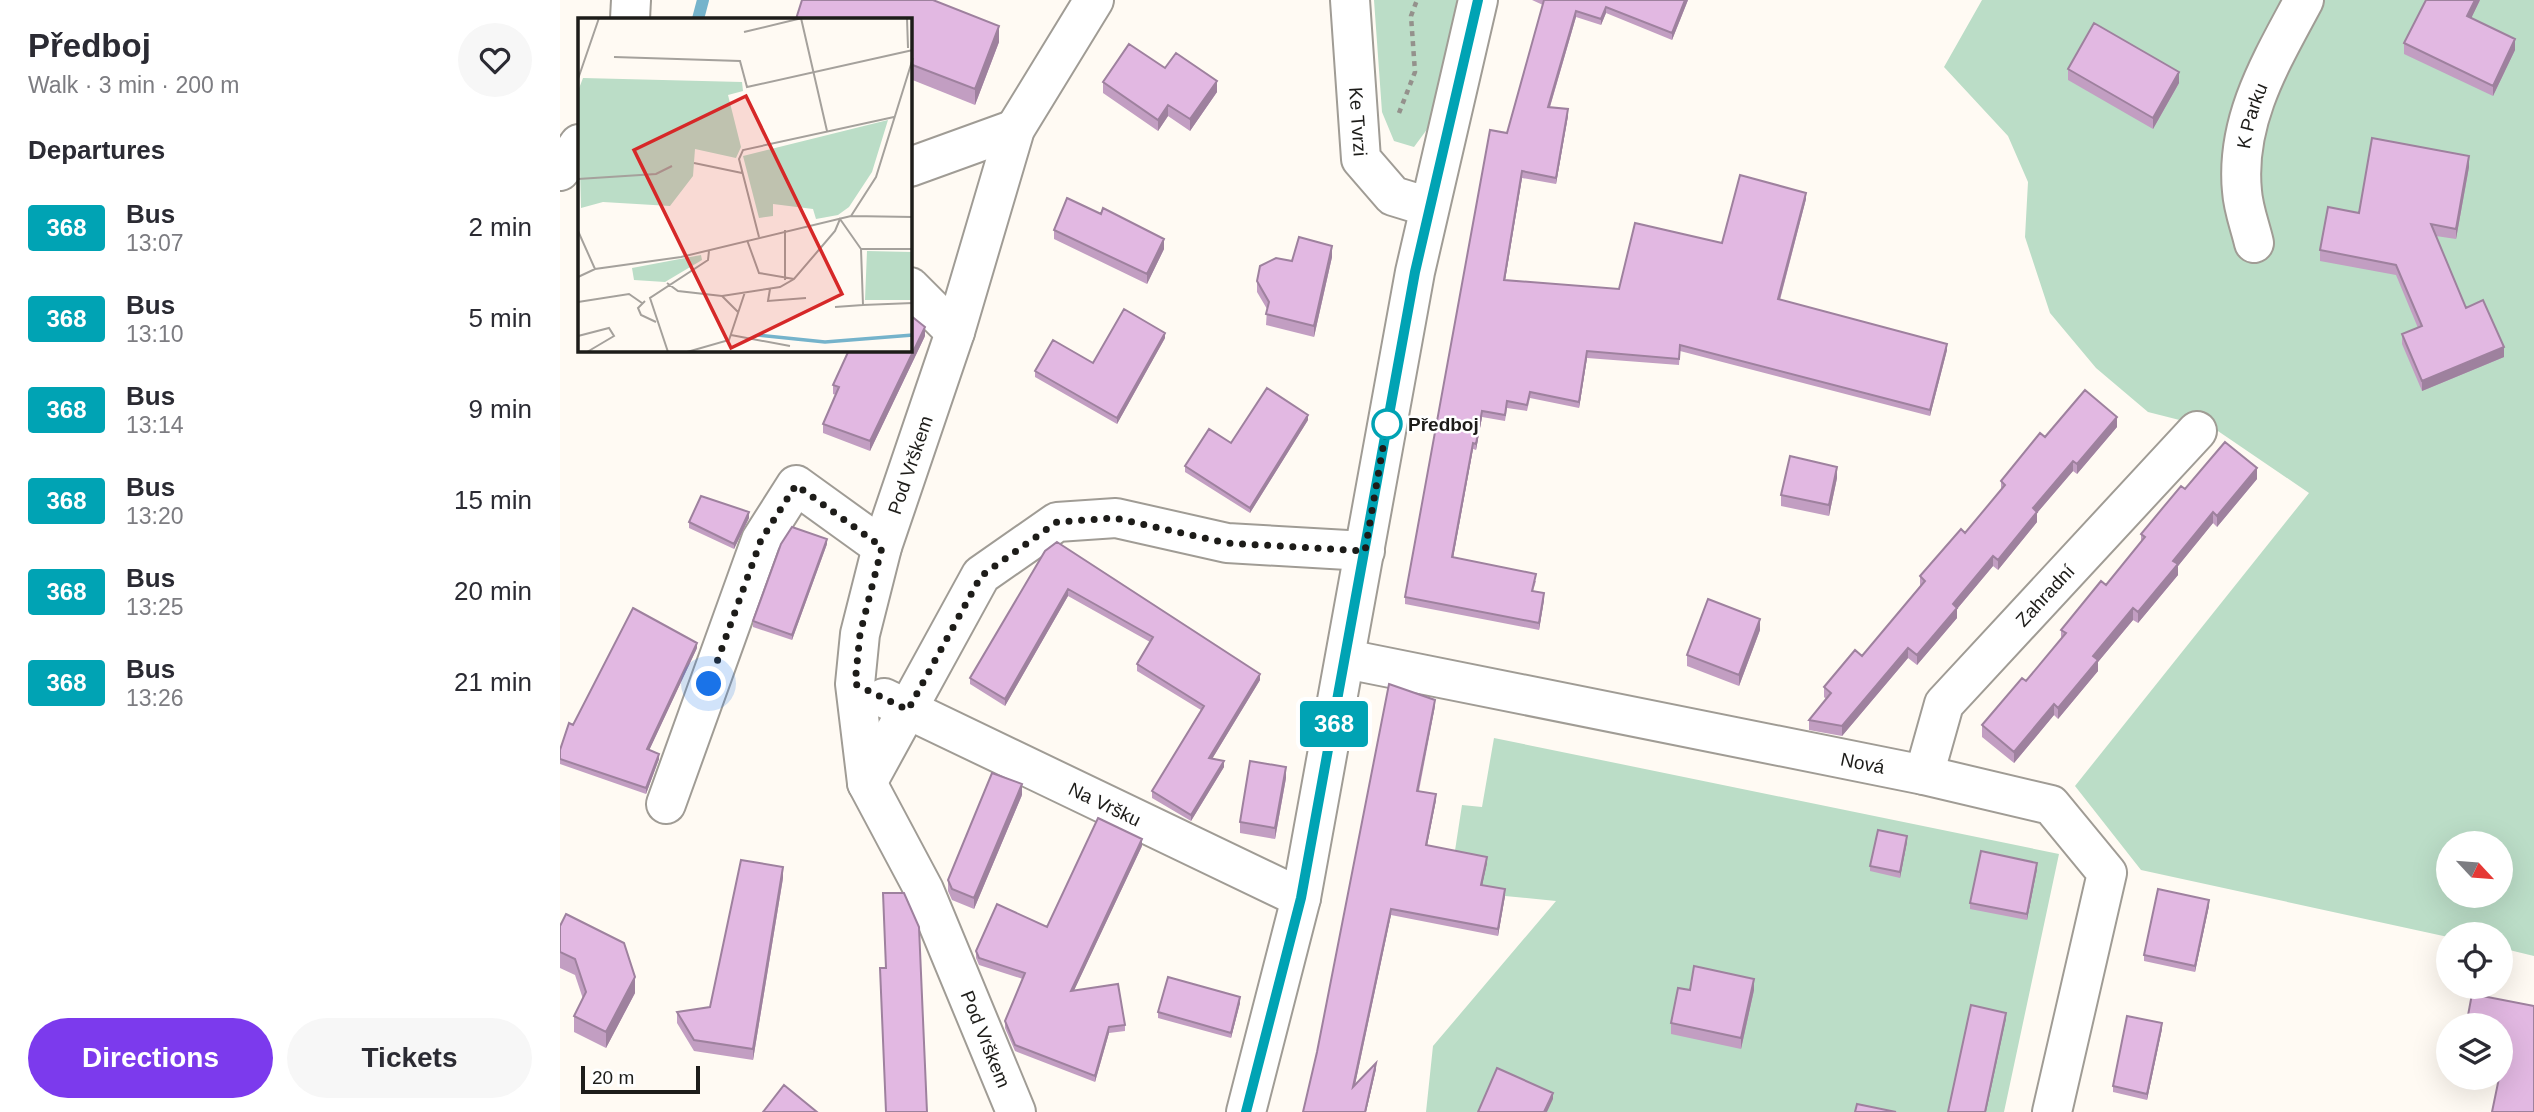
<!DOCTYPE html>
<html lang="en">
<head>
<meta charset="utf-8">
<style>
  :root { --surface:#fff; --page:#f7f7f7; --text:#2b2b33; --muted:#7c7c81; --accent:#7c3aed }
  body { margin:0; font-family:Helvetica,sans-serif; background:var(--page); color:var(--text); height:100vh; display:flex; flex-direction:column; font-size:26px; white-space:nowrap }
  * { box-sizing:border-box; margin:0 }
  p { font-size:23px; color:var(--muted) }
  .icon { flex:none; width:38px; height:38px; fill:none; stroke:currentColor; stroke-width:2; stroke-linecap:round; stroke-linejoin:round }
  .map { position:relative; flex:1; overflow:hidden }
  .side { display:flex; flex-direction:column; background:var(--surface); width:560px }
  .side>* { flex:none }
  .badge { padding:0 14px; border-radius:5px; font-size:24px; line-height:46px }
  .needle { width:46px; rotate:116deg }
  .buttons { position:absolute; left:1876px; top:831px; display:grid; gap:14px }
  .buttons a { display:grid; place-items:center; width:77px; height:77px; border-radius:50%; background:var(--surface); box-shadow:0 7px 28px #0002; font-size:35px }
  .scale { position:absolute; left:21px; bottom:18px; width:119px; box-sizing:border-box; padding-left:7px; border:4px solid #1d1c19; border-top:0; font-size:19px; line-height:24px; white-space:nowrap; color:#1d1c19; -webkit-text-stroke:5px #fff; paint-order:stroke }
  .you { position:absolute; width:35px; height:35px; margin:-18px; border:5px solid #fff; border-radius:50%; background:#1a73e8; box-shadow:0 0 0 10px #1a73e833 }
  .map>.badge { position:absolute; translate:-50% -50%; box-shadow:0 0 0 4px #fff }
  h2 { padding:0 28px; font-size:26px; line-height:63px }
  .round { display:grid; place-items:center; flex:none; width:74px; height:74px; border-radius:37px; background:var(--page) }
  .summary { display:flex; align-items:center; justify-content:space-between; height:119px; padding:0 28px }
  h1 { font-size:33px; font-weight:600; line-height:52px }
  .cta { display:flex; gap:14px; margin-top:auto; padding:14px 28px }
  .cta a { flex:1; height:80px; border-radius:42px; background:var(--accent); color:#fff; font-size:28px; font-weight:600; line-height:80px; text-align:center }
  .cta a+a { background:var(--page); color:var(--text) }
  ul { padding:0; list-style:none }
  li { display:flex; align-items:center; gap:21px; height:91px; padding:0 28px }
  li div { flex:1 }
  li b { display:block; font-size:26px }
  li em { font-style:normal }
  li .badge { min-width:77px; font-weight:700; text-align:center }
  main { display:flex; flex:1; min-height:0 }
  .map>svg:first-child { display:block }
  .green { fill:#bbddc7; fill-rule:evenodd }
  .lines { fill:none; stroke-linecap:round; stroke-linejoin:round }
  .stream { stroke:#75b3cb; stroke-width:12 }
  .street-casing { stroke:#a09c95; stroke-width:42 }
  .secondary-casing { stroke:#a09c95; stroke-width:42 }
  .path { stroke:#94918c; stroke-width:4.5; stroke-dasharray:5 5; stroke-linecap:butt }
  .street { stroke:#fff; stroke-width:38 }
  .secondary { stroke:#fff; stroke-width:38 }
  .wall { fill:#c29ec2 }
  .shaded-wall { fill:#9e819e }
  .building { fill:#e2b8e2; stroke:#9e819e; stroke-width:2 }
  .line-casing { stroke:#fff; stroke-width:16 }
  .line { stroke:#00a3b4; stroke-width:10 }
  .walk { stroke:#1d1c19; stroke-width:7; stroke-dasharray:0 12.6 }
  .stop-dot { fill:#fff; stroke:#00a3b4; stroke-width:3.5 }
  .labels { text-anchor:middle; stroke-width:5; stroke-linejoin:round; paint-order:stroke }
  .street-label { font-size:19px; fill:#1d1c19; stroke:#fff }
  .stop-label { font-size:19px; font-weight:bold; fill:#1d1c19; stroke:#fff; text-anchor:start }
  .inset-river { fill:none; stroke:#75b3cb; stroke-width:3.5 }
  .inset-road { fill:none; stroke:#a5a19c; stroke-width:2 }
  .view { fill:#d62828; fill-opacity:0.15; stroke:#d62828; stroke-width:3.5 }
  .inset-edge { fill:none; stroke:#1d1c19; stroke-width:3.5 }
</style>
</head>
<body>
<main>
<section class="side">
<div class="summary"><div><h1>Předboj</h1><p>Walk · 3 min · 200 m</p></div><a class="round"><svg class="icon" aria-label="heart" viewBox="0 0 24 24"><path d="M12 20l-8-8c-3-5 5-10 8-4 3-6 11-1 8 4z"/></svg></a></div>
<h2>Departures</h2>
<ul>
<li><span class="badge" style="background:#00a3b4;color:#fff">368</span><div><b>Bus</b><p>13:07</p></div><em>2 min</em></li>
<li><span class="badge" style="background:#00a3b4;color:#fff">368</span><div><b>Bus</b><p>13:10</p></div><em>5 min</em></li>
<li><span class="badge" style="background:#00a3b4;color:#fff">368</span><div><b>Bus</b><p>13:14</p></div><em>9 min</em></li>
<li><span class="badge" style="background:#00a3b4;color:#fff">368</span><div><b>Bus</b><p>13:20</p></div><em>15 min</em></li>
<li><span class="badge" style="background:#00a3b4;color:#fff">368</span><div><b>Bus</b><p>13:25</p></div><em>20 min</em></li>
<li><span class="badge" style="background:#00a3b4;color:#fff">368</span><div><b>Bus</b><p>13:26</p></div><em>21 min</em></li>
</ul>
<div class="cta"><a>Directions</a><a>Tickets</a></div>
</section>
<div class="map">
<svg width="1974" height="1112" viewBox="0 0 1974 1112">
  <rect width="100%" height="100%" fill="#fffaf3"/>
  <path class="green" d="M814,0h83l-29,128 -14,19 -20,-6 -12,-29z
    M1422,0h552v956l-33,-8v-14h-53v3l-307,-67 -66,-84 234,-293 -94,-64 -67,-17 -52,-44 -46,-55 -25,-76 3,-55 -20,-46 -64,-69zM1888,844h53v52h-53z
    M934,738l565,116 -55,258h-578l7,-66 123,-145 -51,-5 -23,-9 -28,-30 8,-52 20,2z"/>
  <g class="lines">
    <path class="stream" d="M138,19l5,-19"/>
    <g class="street-casing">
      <g id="street">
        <path id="s1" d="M790,0l11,159 32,37 36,11"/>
        <path d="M70,19l1,-19"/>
        <path d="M350,167l105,-38"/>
        <path d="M0,171l19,-27"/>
        <path id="s2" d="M1694,243c-4,-17 -11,-35 -12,-52 -7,-71 30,-131 62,-191"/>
        <path d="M350,287l45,45"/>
        <path id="s3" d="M786,659l578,116 127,30 56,68 -55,239"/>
        <path id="s4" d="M324,698l417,200"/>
        <path id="s5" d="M1364,775l20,-71 253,-273"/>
        <path d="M307,783l114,-208 76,-53 59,-4 111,25 138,8"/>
        <path d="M106,804l95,-264 35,-55 86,62"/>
        <path id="s6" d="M456,1112l-92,-222 -57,-107 -12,-99 5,-50 22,-87 73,-215 60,-203 79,-129"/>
      </g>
    </g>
    <g class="secondary-casing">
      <path id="secondary" d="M686,1112l55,-214 114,-626 63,-272"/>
    </g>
    <path class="path" d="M839,113l16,-41 -4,-56 6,-16"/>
    <use href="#street" class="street"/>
    <use href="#secondary" class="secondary"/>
  </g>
  <path class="wall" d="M972,0h156l-16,40 -66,-27 -5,12 -25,-8 -26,90 18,9 -12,68 -34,-6 -17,102 114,9 103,-46 84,-44 -26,101 167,50 -17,66 -250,-65 -1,14 -92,-7 -8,50 -49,-10 -3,13 -20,-3 -2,13 -23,-4 -6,33 -3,-1 -20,109 83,23 -3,10 11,9 -5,30 -134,-26v-7l102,-464 36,-128z
    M1920,0l-9,18 44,32 -22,46 -89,-42v-11z
    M350,19l89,23 -24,63 -65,-26z
    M605,68l52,24 -27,39 -22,-15 -10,15 -55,-38v-11z
    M1508,69l111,14 -26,46 -85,-49z
    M1909,167l-13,72 -20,-3 30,72 38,49 -82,34 -20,-47v-10l16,-6 -22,-53 -76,-14v-11l39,-37z
    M494,230l110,19 -17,35 -93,-45z
    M772,257l-18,80 -48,-12 1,-16 -10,-17v-11l35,-20z
    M365,336l-55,115 -47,-18v-9l13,-29 -3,-1v-9z
    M605,338l-48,86 -82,-47v-6l58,-8z
    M748,420l-58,93 -65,-41v-6z
    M1557,427l-40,47 -4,-3 -36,42v9l-39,48 -5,-4 -36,43v9l-40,47 -9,-7 -66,78 -33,-6v-10l17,-21 -2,-2v-10l38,-31 58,-70v-10l45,-43 36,-42v-10l44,-44z
    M1277,478l-8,38 -48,-10v-11z
    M1697,479l-40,48 -4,-4 -35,43v9l-40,48 -5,-3 -35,42v9l-40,48 -4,-4 -40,48 -32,-26v-12l44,-44 35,-42v-9l45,-45 35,-43v-8l44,-45z
    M189,518l-15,31 -45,-21v-6z
    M267,544l-35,96 -39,-13v-6z
    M485,551l215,129 -48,79 12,8 -33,54 -39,-23v-7l49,-81 -64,-39v-7l13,-22 -82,-46 -63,110 -35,-22v-6z
    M1200,630l-21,56 -52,-20v-11z
    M137,648l-48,102 10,9 -13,35 -86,-30v-14l13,-25z
    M875,706l-16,85 17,9 -9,45 60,18 -5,22 23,11 -7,40 -107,-21 -36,170 21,-16 -10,43 -49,-60z
    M726,778l-11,61 -35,-6v-11z
    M462,795l-48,114 -22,-9 -4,-9v-11z
    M1347,842l-7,36 -30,-7v-5z
    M582,846l-68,144 51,35v6l-16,2 -14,49 -80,-31 -10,-23v-7l18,-42 -44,-14 -3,-7v-7l71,-24z
    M1477,869l-10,51 -57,-11v-6z
    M223,878l-30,182 -59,-9 -17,-28v-11l33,-5z
    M1649,906l-14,66 -51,-11v-6z
    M0,926l75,67 -29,55 -32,-16v-16l9,-17 -8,-24 -15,-7z
    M1130,990h64l-13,59 -70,-15v-11z
    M680,1003l-9,35 -73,-20v-6z
    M1974,1006l-31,55 -2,-1v-34z
    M1602,1029l-15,71 -34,-8v-6z"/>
  <path class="shaded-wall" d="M1125,0h3l-16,40v-7z
    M1915,0h5l-13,27v-11z
    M1046,7v6l-5,12v-6z
    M1016,11v6l-28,96v-6z
    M439,26v16l-24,63v-16z
    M1955,39v11l-22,46v-10z
    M1619,72v11l-26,46v-11z
    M657,81v11l-27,39v-12z
    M608,105v11l-10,15v-11z
    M1008,109v7l-12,68v-6z
    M1909,156v11l-13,72v-10z
    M962,171v7l-18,109v-7z
    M1246,193v6l-28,107v-7z
    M604,239v10l-17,35v-10z
    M772,246v11l-18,80v-11z
    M365,327v9l-55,115v-10z
    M605,333v5l-48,86v-6z
    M1387,344v6l-17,66v-6z
    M1944,347v10l-82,34v-10z
    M1027,351v7l-8,50v-6z
    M922,411v6l-6,33v-6z
    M748,415v5l-58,93v-5z
    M1557,417v10l-40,47v-10z
    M913,443v6l-21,115v-7z
    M1513,461v10l-36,42v9l-39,48v-10l35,-52z
    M1277,467v11l-8,38v-11z
    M1697,468v11l-40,48v-11z
    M189,512v6l-15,31v-5z
    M1653,512v11l-35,43v9l-40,48v-11l35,-51z
    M267,539v5l-35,96v-5z
    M1433,556v10l-36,43v9l-40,47v-10l36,-51z
    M508,589v7l-63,110v-7z
    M984,593v7l-5,30v-7z
    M1573,608v12l-35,42v9l-40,48v-11l35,-52z
    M1200,619v11l-21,56v-11z
    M137,643v5l-50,107v-6z
    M1348,648v10l-66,78v-10z
    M700,674v6l-51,84v-6z
    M875,700v6l-18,91v-6z
    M1494,704v11l-40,48v-11z
    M99,754v5l-13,35v-6z
    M664,761v6l-33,54v-6z
    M726,767v11l-11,61v-11z
    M462,784v11l-48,114v-11z
    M876,794v6l-10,51v-6z
    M1347,836v6l-7,36v-6z
    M582,839v7l-71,151v-6z
    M927,857v6l-6,28v-6z
    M1477,863v6l-10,51v-6z
    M223,867v11l-30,182v-11z
    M945,889v7l-7,40v-7z
    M1649,900v6l-14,66v-6z
    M831,909v6l-38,179v-7z
    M75,977v16l-29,55v-16z
    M1194,979v11l-13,59v-11z
    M680,997v6l-9,35v-5z
    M1446,1013v6l-20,93h-1z
    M1602,1023v6l-15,71v-6z
    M549,1027v6l-14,49v-6z
    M816,1063v6l-10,43h-1z
    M993,1093v6l-6,13h-3z"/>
  <path class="building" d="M242,0h131l66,26 -24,63 -65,-25v-45h-114z
    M984,0h141l-13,33 -66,-26 -5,12 -25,-8 -28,96 20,2 -12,69 -34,-7 -18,109 115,9 16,-66 87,20 18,-68 66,18 -28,106 169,45 -17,66 -250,-65 -1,14 -92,-8 -8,51 -49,-10 -3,13 -20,-4 -2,14 -23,-4 -6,33 -3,-1 -21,114 84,17 -4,17 12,2 -5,30 -134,-26 85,-467 17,3z
    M1866,0h49l-8,16 48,23 -22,47 -89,-43z
    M1534,23l85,49 -26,46 -85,-49z
    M569,44l36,24 11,-15 41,28 -27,38 -22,-14 -10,15 -55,-38z
    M1812,138l97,18 -13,73 -25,-5 35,84 17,-8 21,47 -82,34 -20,-47 20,-8 -26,-61 -76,-15 8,-43 31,6z
    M507,198l34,16 2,-6 61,31 -17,35 -93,-44z
    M739,237l33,9 -18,80 -48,-12 3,-12 -12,-21 3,-15 16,-8 16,3z
    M564,309l41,24 -48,85 -82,-47 18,-31 40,23z
    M350,315l15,12 -55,114 -47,-17 16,-37 -6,-2 16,-35h61z
    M707,388l41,27 -58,93 -65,-42 24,-37 22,14z
    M1525,390l32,27 -40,47 -4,-3 -40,47 4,4 -39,48 -5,-4 -40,48 4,4 -40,47 -9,-7 -66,78 -33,-6 22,-27 -7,-6 31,-37 7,6 63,-75 -5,-5 41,-47 4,4 40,-48 -4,-4 39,-48 5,4z
    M1665,442l32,26 -40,48 -4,-4 -40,49 5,3 -40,48 -5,-4 -40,48 5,4 -40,48 -4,-4 -40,48 -32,-27 40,-47 4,3 40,-48 -5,-3 40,-49 5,4 39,-48 -4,-3 40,-48 4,3z
    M1230,456l47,11 -8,38 -48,-10z
    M141,496l48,16 -15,32 -45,-22z
    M232,527l35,12 -35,96 -39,-14 28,-77z
    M497,542l203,132 -51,84 15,3 -33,54 -39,-24 52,-85 -67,-42 16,-27 -85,-48 -63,110 -35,-21 75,-127z
    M1148,599l52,20 -21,56 -52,-20z
    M73,608l64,35 -50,106 12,5 -13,34 -86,-29v-9l9,-27 4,2z
    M829,684l46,16 -18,91 19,3 -10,51 61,12 -6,28 24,4 -7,40 -107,-20 -38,178 23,-24 -11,49h-62l14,-60z
    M690,761l36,6 -11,61 -35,-6z
    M432,773l30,11 -48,114 -22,-9 -4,-9z
    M538,818l44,21 -71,152 47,-7 7,41 -16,2 -14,49 -80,-31 -10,-24 20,-48 -46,-15 -3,-7 21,-47 50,23z
    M1318,830l29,6 -7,36 -30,-6z
    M1421,851l56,12 -10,51 -57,-11z
    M181,860l42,7 -30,182 -59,-9 -17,-28 33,-5z
    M1598,889l51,11 -14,66 -51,-11z
    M323,893h21l15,34 8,185h-41l-6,-144h6z
    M6,914l58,29 11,34 -29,55 -32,-16 12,-24 -11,-33 -15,-7v-26z
    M1134,966l60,13 -13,59 -70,-15 7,-35 12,2z
    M608,977l72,20 -9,36 -73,-21z
    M1912,994l62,12v106h-42l7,-34h2v-7l4,-19h-4v-26h-35z
    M1411,1005l35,8 -21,99h-37z
    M1567,1016l35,7 -15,71 -34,-8z
    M937,1068l56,25 -9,19h-66z
    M224,1085l33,27h-54z
    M1297,1104l39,8h-41z"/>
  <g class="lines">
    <g class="line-casing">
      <path id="line" d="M686,1112l55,-214 114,-626 63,-272"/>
    </g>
    <use href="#line" class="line"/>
    <path class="walk" d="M149,684l52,-144 35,-55 86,62 -22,87 -5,50 53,26 73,-134 76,-54 58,-4 112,25 138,8 22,-127"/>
  </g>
  <circle class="stop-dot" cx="827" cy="424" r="14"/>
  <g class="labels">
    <g class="street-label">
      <text dy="7" stroke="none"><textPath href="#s2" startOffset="130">K Parku</textPath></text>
      <text dy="7" stroke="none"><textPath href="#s1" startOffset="122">Ke Tvrzi</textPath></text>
      <text dy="7" stroke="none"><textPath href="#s6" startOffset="688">Pod Vrškem</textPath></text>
      <text dy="7" stroke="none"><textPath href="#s5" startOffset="222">Zahradní</textPath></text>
      <text dy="7" stroke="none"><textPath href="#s3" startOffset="527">Nová</textPath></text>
      <text dy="7" stroke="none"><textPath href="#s4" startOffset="245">Na Vršku</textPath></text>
      <text transform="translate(426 1039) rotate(68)" y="7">Pod Vrškem</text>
    </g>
    <g class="stop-label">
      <text x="848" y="431">Předboj</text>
    </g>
  </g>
  <g transform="translate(18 18)">
    <rect width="334" height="334" fill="#fffaf3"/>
    <path d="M5,60l159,4 1,9 -15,4 13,52 -5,11 -41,-9 -2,27 -23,30 -67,-4 -22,6 -3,-117zM310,102l-16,52 -23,35 -11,8 -22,4 -3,-10 -40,-5v12l-14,2 -16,-62zM289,233l45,1v48h-47zM123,237l1,5 -37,22 -31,-2 -2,-12z" fill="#bbddc7"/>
    <path class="inset-river" d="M180,317l67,7 88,-7"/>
    <path class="inset-road" d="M223,0l26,113M329,0l1,30M166,14l58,-14M36,39l126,4 7,26 166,-37M0,61l21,-61M116,145l48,10M0,161l78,-5 16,-8M273,198l25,-39 37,-119M207,212v50M0,213l17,38M181,219l-20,-78 4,-9 151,-33M169,222l12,33 35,6M283,231h52M0,259l17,-8 86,-12 170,-41 62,1M89,265l11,8 44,5 58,-9 14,-8 41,-48 5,-12 21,30 2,56 50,-2M192,271l-2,12 38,-3M144,278l16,16M67,283l-7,7 3,7 15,7M0,284l51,-8 13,9M257,289l28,-2M153,317l59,11M0,318l31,-8 5,8 -27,16M90,334l-18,-54 58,-38 1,-9M109,334l42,-12 16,-48"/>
    <path class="view" d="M168,78l96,198 -111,54 -97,-198z"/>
    <rect width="334" height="334" class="inset-edge"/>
  </g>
</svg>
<div class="buttons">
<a><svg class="needle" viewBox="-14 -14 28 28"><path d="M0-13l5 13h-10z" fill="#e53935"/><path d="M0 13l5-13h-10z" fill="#7c7c81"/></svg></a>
<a><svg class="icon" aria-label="locate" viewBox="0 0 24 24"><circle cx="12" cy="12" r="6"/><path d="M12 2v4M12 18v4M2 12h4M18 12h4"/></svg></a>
<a><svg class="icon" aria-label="layers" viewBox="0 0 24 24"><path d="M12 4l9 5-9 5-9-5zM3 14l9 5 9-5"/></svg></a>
</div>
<div class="scale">20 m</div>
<div class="you" style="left:149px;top:684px"></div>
<b class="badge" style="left:774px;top:724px;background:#00a3b4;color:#fff">368</b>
</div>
</main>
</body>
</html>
